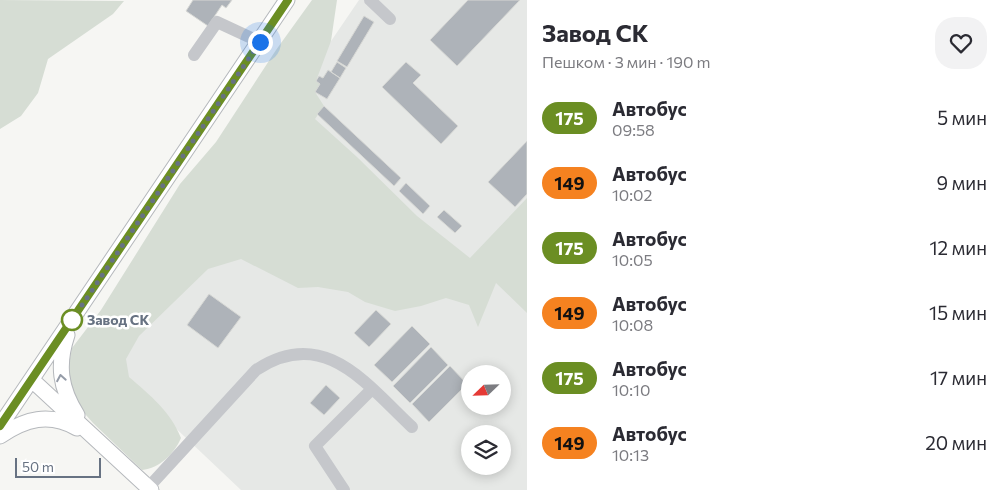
<!DOCTYPE html>
<html lang="ru">
<head>
<meta charset="utf-8">
<style>
  :root { --surface:#fff; --page:#f2f2f3; --text:#2b2b33; --muted:#7c7c81 }
  body { margin:0; font-family:Commissioner,sans-serif; background:var(--page); color:var(--text); height:100vh; display:flex; flex-direction:column; font-size:19px; white-space:nowrap }
  * { box-sizing:border-box; margin:0 }
  p { font-size:16px; color:var(--muted) }
  .icon { flex:none; width:28px; height:28px; fill:none; stroke:currentColor; stroke-width:2; stroke-linecap:round; stroke-linejoin:round }
  .map { position:relative; flex:1; overflow:hidden }
  .sheet { display:flex; flex-direction:column; background:var(--surface); width:475px }
  .sheet>* { flex:none }
  .badge { padding:0 10px; border-radius:16px; font-size:18px; line-height:32px }
  .needle { width:32px; rotate:247deg }
  .buttons { position:absolute; left:461px; top:365px; display:grid; gap:10px }
  .buttons a { display:grid; place-items:center; width:50px; height:50px; border-radius:50%; background:var(--surface); box-shadow:0 2px 12px #0003; font-size:25px }
  .scale { position:absolute; left:15px; bottom:12px; width:86px; box-sizing:border-box; padding-left:5px; border:2px solid #677282; border-top:0; font-size:14px; line-height:18px; white-space:nowrap; color:#677282; -webkit-text-stroke:4px #fff; paint-order:stroke }
  .you { position:absolute; width:25px; height:25px; margin:-12px; border:4px solid #fff; border-radius:50%; background:#1a73e8; box-shadow:0 0 0 8px #1a73e833 }
  .map>.badge { position:absolute; translate:-50% -50%; box-shadow:0 0 0 2px #fff }
  .round { display:grid; place-items:center; flex:none; width:52px; height:52px; border-radius:20px; background:var(--page) }
  .head { display:flex; align-items:center; justify-content:space-between; height:85px; padding:0 15px }
  h1 { font-size:24px; font-weight:700; line-height:38px }
  ul { padding:0; list-style:none }
  li { display:flex; align-items:center; gap:15px; height:65px; padding:0 15px }
  li div { flex:1 }
  li b { display:block; font-size:19px }
  li em { font-style:normal }
  li .badge { min-width:55px; font-weight:700; text-align:center }
  main { display:flex; flex:1; min-height:0 }
  .map>svg:first-child { display:block }
  .built { fill:#e6e8e6; fill-rule:evenodd }
  .green { fill:#d6ddd4 }
  .building { fill:#aeb3b9; stroke:#d7d8d5 }
  .lines { fill:none; stroke-linecap:round; stroke-linejoin:round }
  .major-casing { stroke:#b5b8bc; stroke-width:17 }
  .minor { stroke:#c5c7cb; stroke-width:12 }
  .major { stroke:#fff; stroke-width:15 }
  .oneway { stroke:#959ca8 }
  .line-casing { stroke:#fff; stroke-width:11 }
  .line { stroke:#6b8e23; stroke-width:8 }
  .walk { stroke:#677282; stroke-width:5; stroke-dasharray:0 9 }
  .stop-dot { fill:#fff; stroke:#6b8e23; stroke-width:2.5 }
  .labels { text-anchor:middle; stroke-width:5; stroke-linejoin:round; paint-order:stroke }
  .stop-label { font-size:14px; font-weight:bold; fill:#677282; stroke:#fff; text-anchor:start }
</style>
</head>
<body>
<main>
<div class="map">
<svg width="527" height="490" viewBox="0 0 527 490">
  <rect width="100%" height="100%" fill="#f6f6f3"/>
  <path class="built" d="M359,0h168v490h-286l-131,-124zM470,374h32v32h-32zM470,434h32v32h-32z"/>
  <path class="green" d="M0,0l124,1 -11,13 -65,45 -10,34 -17,23 -21,13z
    M312,0h25l-6,41 -15,40 4,3 -5,8 9,14 -9,13 42,38 60,59 53,42 57,-60v115l-31,-30 -18,44 -9,-22 -23,-7 -25,8 -26,5 -30,-9 -17,-10 -30,-5 -20,1 -57,-29 -33,10 -69,67 -13,23 3,18c21,18 42,35 52,61 -7,16 -21,30 -39,32l-49,-47 -22,-25 -4,-24 5,-26 29,-38 79,-126 36,-42 60,-92z"/>
  <path class="building" d="M193,0h39l-6,8 -4,-3 -14,21 -22,-15z
    M468,0h52l-63,66 -27,-26z
    M364,16l10,6 -27,45 -10,-6z
    M337,62l9,6 -6,10 -9,-6z
    M406,62l15,13 -8,8 45,43 -17,18 -59,-57z
    M328,70l12,8 -13,21 -12,-7 5,-8 -4,-3 3,-5 4,2z
    M324,106l77,72 -7,8 -77,-72z
    M527,141v53l-12,13 -27,-25z
    M406,183l24,23 -7,8 -24,-23z
    M444,210l18,16 -7,7 -18,-16z
    M209,294l32,23 -23,31 -31,-23z
    M376,310l15,14 -22,23 -15,-14z
    M412,326l18,18 -38,38 -18,-17z
    M431,347l17,18 -38,38 -17,-17z
    M450,366l17,18 -38,38 -17,-18z
    M326,385l14,13 -16,17 -14,-12z"/>
  <g class="lines">
    <g class="major-casing">
      <path id="major" d="M67,335c-10,30 -7,53 10,80
        M32,380l119,110
        M0,426l287,-426
        M0,436c25,-17 49,-24 77,-8"/>
    </g>
    <path class="minor" d="M370,0l20,19
      M194,55l23,-33 43,20
      M146,490l110,-120c68,-45 110,14 156,57
      M344,490l-29,-44 57,-57"/>
    <use href="#major" class="major"/>
  </g>
  <defs><path id="oneway-chevron" d="M-2-3.5L2.5 0L-2 3.5" fill="none" stroke-width="1.6" stroke-linecap="round" stroke-linejoin="round" transform="scale(1.25)"/></defs>
  <use class="oneway" href="#oneway-chevron" transform="translate(61 378) rotate(-100)"/>
  <g class="lines">
    <g class="line-casing">
      <path id="line" d="M0,426l288,-426"/>
    </g>
    <use href="#line" class="line"/>
    <path class="walk" d="M72,320l188,-278"/>
  </g>
  <circle class="stop-dot" cx="72" cy="320" r="10"/>
  <g class="labels">
    <g class="stop-label">
      <text x="87" y="325">Завод СК</text>
    </g>
  </g>
</svg>
<div class="buttons">
<a><svg class="needle" viewBox="-14 -14 28 28"><path d="M0-13l5 13h-10z" fill="#e53935"/><path d="M0 13l5-13h-10z" fill="#7c7c81"/></svg></a>
<a><svg class="icon" aria-label="layers" viewBox="0 0 24 24"><path d="M12 4l9 5-9 5-9-5zM3 14l9 5 9-5"/></svg></a>
</div>
<div class="scale">50 m</div>
<div class="you" style="left:260px;top:42px"></div>
</div>
<section class="sheet">
<div class="head"><div><h1>Завод СК</h1><p>Пешком · 3 мин · 190 m</p></div><a class="round"><svg class="icon" aria-label="heart" viewBox="0 0 24 24"><path d="M12 20l-8-8c-3-5 5-10 8-4 3-6 11-1 8 4z"/></svg></a></div>
<ul>
<li><span class="badge" style="background:#6b8e23;color:#fff">175</span><div><b>Автобус</b><p>09:58</p></div><em>5 мин</em></li>
<li><span class="badge" style="background:#f58220;color:#111">149</span><div><b>Автобус</b><p>10:02</p></div><em>9 мин</em></li>
<li><span class="badge" style="background:#6b8e23;color:#fff">175</span><div><b>Автобус</b><p>10:05</p></div><em>12 мин</em></li>
<li><span class="badge" style="background:#f58220;color:#111">149</span><div><b>Автобус</b><p>10:08</p></div><em>15 мин</em></li>
<li><span class="badge" style="background:#6b8e23;color:#fff">175</span><div><b>Автобус</b><p>10:10</p></div><em>17 мин</em></li>
<li><span class="badge" style="background:#f58220;color:#111">149</span><div><b>Автобус</b><p>10:13</p></div><em>20 мин</em></li>
</ul>
</section>
</main>
</body>
</html>
